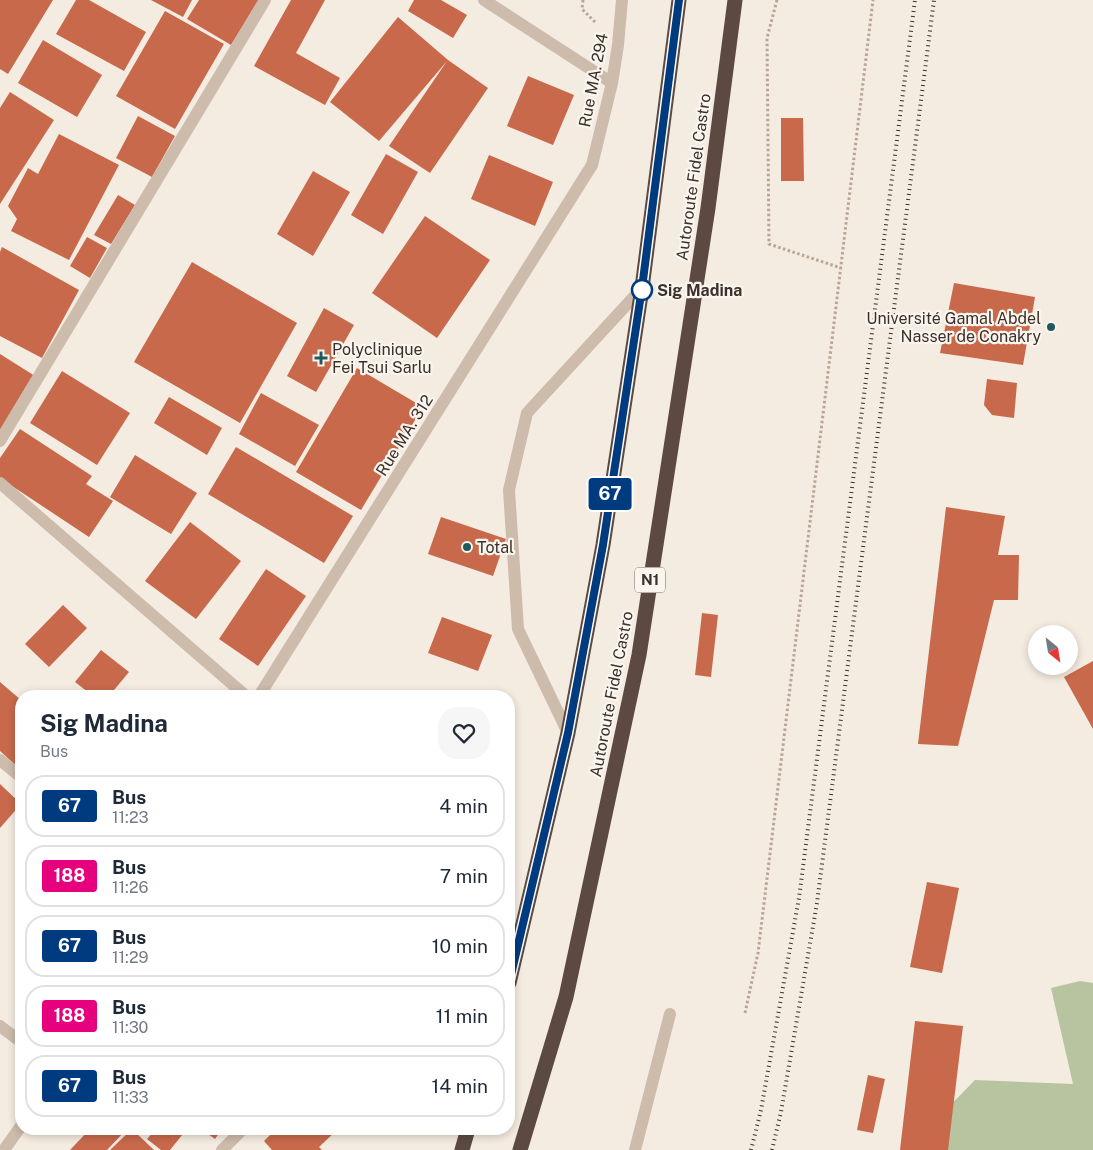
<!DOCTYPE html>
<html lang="fr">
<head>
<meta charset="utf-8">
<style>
  :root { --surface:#fff; --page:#f6f6f7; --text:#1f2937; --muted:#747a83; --line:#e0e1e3 }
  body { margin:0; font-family:"Public Sans",sans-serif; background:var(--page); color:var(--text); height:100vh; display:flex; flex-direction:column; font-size:19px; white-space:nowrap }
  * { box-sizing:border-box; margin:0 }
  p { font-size:16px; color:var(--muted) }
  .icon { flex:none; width:28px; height:28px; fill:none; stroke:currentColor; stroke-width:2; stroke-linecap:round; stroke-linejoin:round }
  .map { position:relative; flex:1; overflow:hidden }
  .side { position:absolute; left:15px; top:690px; width:500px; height:445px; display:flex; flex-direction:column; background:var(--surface); border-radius:20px; box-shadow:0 2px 8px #0003 }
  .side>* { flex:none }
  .badge { padding:0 10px; border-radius:4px; font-size:18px; line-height:32px }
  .needle { width:32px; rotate:150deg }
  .tools { position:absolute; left:1028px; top:625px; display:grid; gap:10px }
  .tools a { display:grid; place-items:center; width:50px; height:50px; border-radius:50%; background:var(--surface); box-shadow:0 2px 8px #0003; font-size:25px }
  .map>.badge { position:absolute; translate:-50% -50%; box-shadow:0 0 0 2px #fff }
  .round { display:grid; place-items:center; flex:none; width:52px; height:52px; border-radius:20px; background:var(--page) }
  .headline { display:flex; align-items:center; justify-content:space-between; height:85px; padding:0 25px }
  h1 { font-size:24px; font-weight:700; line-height:38px }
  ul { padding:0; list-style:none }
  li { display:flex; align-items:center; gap:15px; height:62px; margin:0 10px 8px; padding:0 15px; border:2px solid var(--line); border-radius:20px }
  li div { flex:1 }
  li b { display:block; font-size:19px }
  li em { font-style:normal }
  li .badge { min-width:55px; font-weight:700; text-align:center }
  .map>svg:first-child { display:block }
  .green { fill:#b8c4a0 }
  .building { fill:#c8694b }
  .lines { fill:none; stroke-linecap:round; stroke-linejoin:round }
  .path { stroke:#b9a596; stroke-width:3; stroke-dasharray:2.5 2.5; stroke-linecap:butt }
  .minor { stroke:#cdbbac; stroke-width:12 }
  .highway { stroke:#5c4a42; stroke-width:15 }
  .rail { stroke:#3b302b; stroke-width:4; stroke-dasharray:1 4; stroke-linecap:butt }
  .line-casing { stroke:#fff; stroke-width:11 }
  .line { stroke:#003b80; stroke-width:8 }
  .stop-dot { fill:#fff; stroke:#003b80; stroke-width:2.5 }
  .poi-dot { fill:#1f5a5e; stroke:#fbf5ee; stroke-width:2 }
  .labels { text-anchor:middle; stroke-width:4.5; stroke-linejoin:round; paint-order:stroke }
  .shield { fill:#fbf5ee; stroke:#756b66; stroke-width:1 }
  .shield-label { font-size:15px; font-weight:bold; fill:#3b302b }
  .street-label { font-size:16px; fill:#3b302b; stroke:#fbf5ee }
  .stop-label { font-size:16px; font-weight:bold; fill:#3b302b; stroke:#fbf5ee; text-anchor:start }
  .poi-label { font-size:16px; fill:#3b302b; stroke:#fbf5ee; text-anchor:start }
</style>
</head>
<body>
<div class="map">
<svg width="1093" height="1150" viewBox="0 0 1093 1150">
  <rect width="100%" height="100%" fill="#f4ebe1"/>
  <path class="green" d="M1080,981l13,2v167h-168l5,-24 45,-46 98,4 -22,-96z"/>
  <path class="building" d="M0,0h53l-45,74 -8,-5z
    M76,0h13l57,32 -22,39 -68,-37z
    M151,0h41l-9,17z
    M199,0h60l-28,45 -44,-26z
    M291,0h34l-29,53 44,25 -15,27 -71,-39z
    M414,0h27l26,15 -14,23 -45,-27z
    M165,11l59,33 -49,85 -59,-33z
    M398,17l50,43 40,28 -58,85 -41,-27 58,-85 -68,80 -49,-39z
    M43,40l59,35 -25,42 -59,-34z
    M528,76l46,19 -21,50 -46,-19z
    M10,92l44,28 -54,84v-96z
    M138,116l37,20 -23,41 -36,-19z
    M781,118h22l1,63h-23z
    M59,134l60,31 -50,95 -58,-29 6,-12 -9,-13 20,-38 10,6z
    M386,154l32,18 -35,62 -32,-19z
    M489,155l64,27 -18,44 -64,-27z
    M313,171l37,21 -37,64 -36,-22z
    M118,195l17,10 -24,39 -17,-9z
    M425,216l65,44 -53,78 -65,-45z
    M87,237l20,11 -17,30 -20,-12z
    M2,247l77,43 -37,68 -42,-22v-84z
    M192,262l105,61 -57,100 -106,-61z
    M954,283l81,14 -12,68 -83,-12z
    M324,308l30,17 -38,67 -29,-16z
    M0,354l35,22 -35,56z
    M357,368l66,39 -62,103 -65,-38z
    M62,371l68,42 -33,52 -67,-42z
    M987,379l30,4 -3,35 -22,-3 -8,-10z
    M261,393l58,32 -24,41 -56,-32z
    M169,397l53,31 -15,27 -53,-32z
    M20,429l72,47 -6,8 27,17 -24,36 -89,-59v-20z
    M236,447l117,69 -29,47 -116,-69z
    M135,455l62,38 -26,41 -61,-37z
    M946,507l59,9 -7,39h21l-1,45h-24l-36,146 -40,-2z
    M441,517l65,22 -13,37 -65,-22z
    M190,522l51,39 -45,58 -51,-38z
    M266,569l40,27 -48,70 -39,-27z
    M63,605l24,23 -38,39 -24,-23z
    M702,613l16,2 -7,62 -16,-2z
    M442,617l50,18 -14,36 -50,-18z
    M101,650l28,22 -20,24h-16l-18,-14z
    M1093,661v68l-29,-52z
    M0,682l21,18v70l-21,-19z
    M0,784l21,20 -21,24z
    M927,882l32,6 -17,85 -32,-6z
    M915,1021l48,5 -15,124h-48z
    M868,1075l17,4 -12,54 -16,-3z
    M90,1129h37l-20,21h-37z
    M132,1129l22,21h-44z
    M156,1129h31l-17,21h-9l-14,-11z
    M201,1129h21l-7,10z
    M276,1129h62l-19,18 3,3h-50l-8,-9z"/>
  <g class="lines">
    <path class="path" d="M583,0l-1,9 13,13
      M777,0l-10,38 2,206 72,24
      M745,1013l13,-60 115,-953"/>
    <path class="minor" d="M484,0l128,83
      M0,441l265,-441
      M0,483l246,213
      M259,696l333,-531 20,-82 6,-38 4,-45
      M568,733l-50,-104 -9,-139 18,-77 115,-125
      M0,760l21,17
      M0,1026l21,16
      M4,1150l17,-24
      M222,1150l21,-21
      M635,1150l35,-136"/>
    <path class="highway" d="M509,983l59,-250 35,-188 39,-257 37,-288
      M462,1150l6,-21
      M520,1150l46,-153 73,-342 69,-447 27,-208"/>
    <path class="rail" d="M751,1150l10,-40 38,-212 116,-898
      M772,1150l9,-38 36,-209 117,-903"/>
  </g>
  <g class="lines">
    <g class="line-casing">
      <path id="line" d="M509,983l59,-250 35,-188 39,-257 37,-288"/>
    </g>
    <use href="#line" class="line"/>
  </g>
  <circle class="stop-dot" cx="642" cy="290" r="10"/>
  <g class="poi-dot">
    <circle cx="1051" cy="327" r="5"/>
    <path d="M318.5 350.5h5v5h5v5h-5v5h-5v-5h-5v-5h5z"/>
    <circle cx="467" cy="547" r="5"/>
  </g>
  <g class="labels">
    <rect class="shield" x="635" y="567.5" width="30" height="25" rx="4"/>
    <g class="shield-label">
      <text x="650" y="585">N1</text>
    </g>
    <g class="street-label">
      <text transform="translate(593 80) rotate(-79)" y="6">Rue MA. 294</text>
      <text transform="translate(693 177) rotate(-82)" y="6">Autoroute Fidel Castro</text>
      <text transform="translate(404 435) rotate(-58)" y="6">Rue MA. 312</text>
      <text transform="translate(611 694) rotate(-79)" y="6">Autoroute Fidel Castro</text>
    </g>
    <g class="stop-label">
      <text x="657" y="296">Sig Madina</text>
    </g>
    <g class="poi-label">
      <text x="1041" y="324" text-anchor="end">Université Gamal Abdel<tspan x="1041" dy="18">Nasser de Conakry</tspan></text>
      <text x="332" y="355">Polyclinique<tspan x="332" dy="18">Fei Tsui Sarlu</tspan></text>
      <text x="477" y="553">Total</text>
    </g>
  </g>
</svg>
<div class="tools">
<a><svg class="needle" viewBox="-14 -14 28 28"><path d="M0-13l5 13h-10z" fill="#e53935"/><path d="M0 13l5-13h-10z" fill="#747a83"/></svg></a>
</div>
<b class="badge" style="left:610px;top:494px;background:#003b80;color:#fff">67</b>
<section class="side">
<div class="headline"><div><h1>Sig Madina</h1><p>Bus</p></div><a class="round"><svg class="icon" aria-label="heart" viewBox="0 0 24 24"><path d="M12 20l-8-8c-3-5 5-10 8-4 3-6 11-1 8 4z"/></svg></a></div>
<ul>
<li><span class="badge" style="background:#003b80;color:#fff">67</span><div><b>Bus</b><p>11:23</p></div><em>4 min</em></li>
<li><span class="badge" style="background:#e6007e;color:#fff">188</span><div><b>Bus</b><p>11:26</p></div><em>7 min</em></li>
<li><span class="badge" style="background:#003b80;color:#fff">67</span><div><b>Bus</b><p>11:29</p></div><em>10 min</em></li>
<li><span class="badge" style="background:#e6007e;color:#fff">188</span><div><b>Bus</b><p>11:30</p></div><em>11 min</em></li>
<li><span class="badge" style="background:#003b80;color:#fff">67</span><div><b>Bus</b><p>11:33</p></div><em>14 min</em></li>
</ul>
</section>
</div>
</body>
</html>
